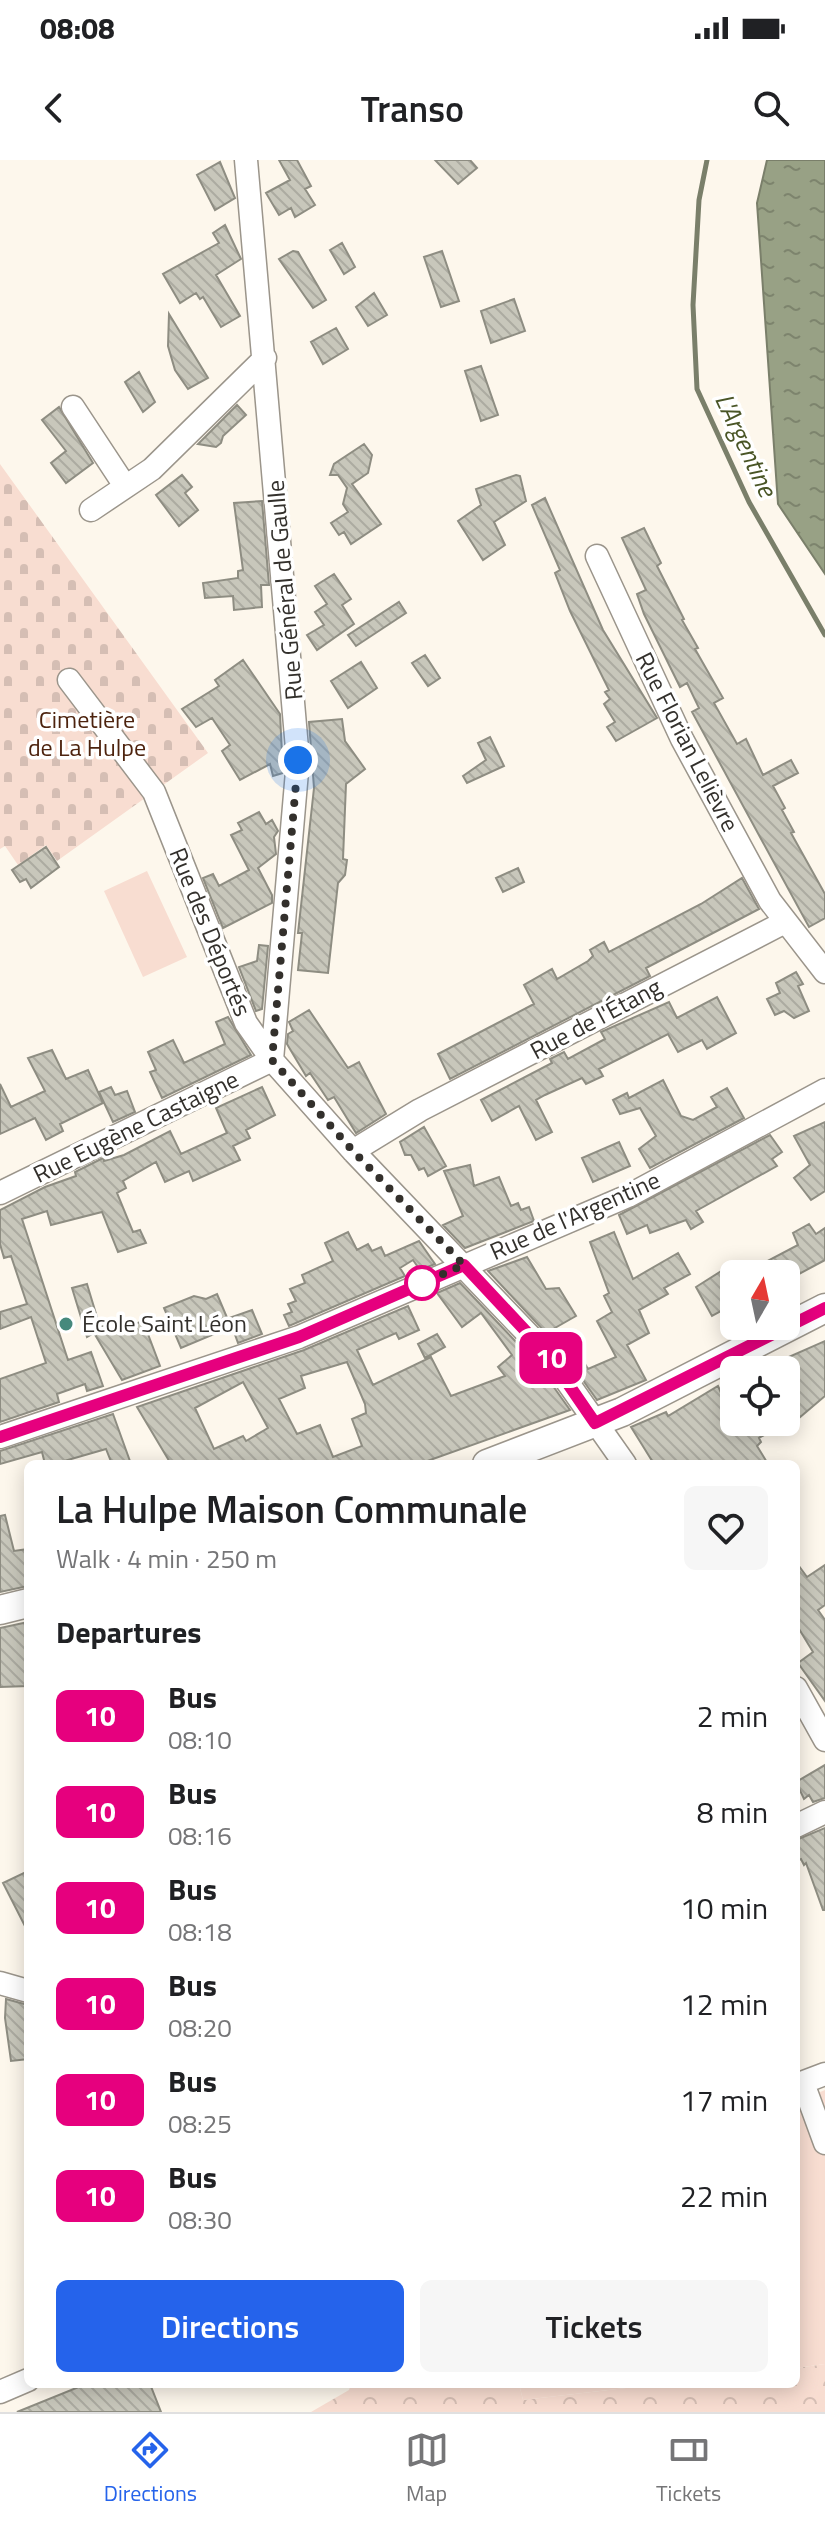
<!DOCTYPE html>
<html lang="en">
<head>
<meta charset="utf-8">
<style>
  :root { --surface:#fff; --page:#f6f6f6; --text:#202124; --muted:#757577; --line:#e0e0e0; --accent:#2563eb }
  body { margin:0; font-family:"Titillium Web",sans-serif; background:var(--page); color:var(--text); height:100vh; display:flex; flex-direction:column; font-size:30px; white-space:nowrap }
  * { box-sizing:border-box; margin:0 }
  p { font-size:26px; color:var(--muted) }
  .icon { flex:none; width:44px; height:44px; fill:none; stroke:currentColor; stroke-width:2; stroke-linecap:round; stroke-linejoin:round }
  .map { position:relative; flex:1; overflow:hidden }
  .drawer { position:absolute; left:24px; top:1300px; width:776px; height:928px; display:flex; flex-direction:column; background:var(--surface); border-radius:12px; box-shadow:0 4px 20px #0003 }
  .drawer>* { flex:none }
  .badge { padding:0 16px; border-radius:12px; font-size:28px; line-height:52px }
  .needle { width:52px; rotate:9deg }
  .fabs { position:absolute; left:720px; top:1100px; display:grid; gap:16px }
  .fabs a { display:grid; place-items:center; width:80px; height:80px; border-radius:12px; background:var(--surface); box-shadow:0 4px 20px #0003; font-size:40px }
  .you { position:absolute; width:40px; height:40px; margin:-20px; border:6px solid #fff; border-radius:50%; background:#1a73e8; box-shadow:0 0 0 12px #1a73e833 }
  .map>.badge { position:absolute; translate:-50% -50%; box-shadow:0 0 0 4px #fff }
  h2 { padding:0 32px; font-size:30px; line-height:72px }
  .round { display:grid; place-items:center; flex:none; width:84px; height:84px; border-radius:12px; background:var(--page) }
  .summary { display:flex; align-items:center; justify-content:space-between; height:136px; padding:0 32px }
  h1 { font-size:38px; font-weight:600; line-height:60px }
  .button { display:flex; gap:16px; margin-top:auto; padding:16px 32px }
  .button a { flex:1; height:92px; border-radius:12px; background:var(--accent); color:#fff; font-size:32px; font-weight:600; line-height:92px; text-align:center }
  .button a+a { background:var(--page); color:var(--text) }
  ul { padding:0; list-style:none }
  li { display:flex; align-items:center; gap:24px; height:96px; padding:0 32px }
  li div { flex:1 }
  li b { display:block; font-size:30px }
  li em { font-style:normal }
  li .badge { min-width:88px; font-weight:700; text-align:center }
  .status { display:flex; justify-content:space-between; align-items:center; height:56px; padding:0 40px; background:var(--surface); direction:ltr }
  .status svg { height:22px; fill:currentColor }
  header { display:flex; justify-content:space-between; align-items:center; height:104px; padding:0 32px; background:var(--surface); font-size:36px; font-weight:600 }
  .dock { display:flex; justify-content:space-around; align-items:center; height:112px; border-top:2px solid var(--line); background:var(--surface); font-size:22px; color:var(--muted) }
  .dock a { display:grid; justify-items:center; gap:4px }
  .dock .selected { color:var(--accent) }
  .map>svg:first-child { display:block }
  .forest { fill:url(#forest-crowns) }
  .cemetery { fill:url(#cemetery-stones) }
  .park { fill:#f8ddd1 }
  .water { fill:url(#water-ripples); stroke:#7a7f6a; stroke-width:2 }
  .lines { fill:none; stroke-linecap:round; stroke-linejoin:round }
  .stream { stroke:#7a7f6a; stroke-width:5 }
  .building { fill:url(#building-back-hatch); stroke:#8e8d82; stroke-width:2; fill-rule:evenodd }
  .minor-casing { stroke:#9b958b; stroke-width:25 }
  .major-casing { stroke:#9b958b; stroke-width:31 }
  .minor { stroke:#fff; stroke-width:22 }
  .major { stroke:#fff; stroke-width:28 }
  .line-casing { stroke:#fff; stroke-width:18 }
  .line { stroke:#e6007e; stroke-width:12 }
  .walk { stroke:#33302c; stroke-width:8; stroke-dasharray:0 14.4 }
  .stop-dot { fill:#fff; stroke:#e6007e; stroke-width:4 }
  .poi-dot { fill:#46897c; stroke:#fff; stroke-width:3 }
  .labels { text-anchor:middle; stroke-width:7; stroke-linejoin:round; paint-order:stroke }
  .street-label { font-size:24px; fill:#33302c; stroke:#fff }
  .park-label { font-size:24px; fill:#4d230e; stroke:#fff }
  .poi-label { font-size:24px; fill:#33302c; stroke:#fff; text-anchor:start }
  .water-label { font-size:26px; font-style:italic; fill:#495526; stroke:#fff }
</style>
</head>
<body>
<div class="status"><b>08:08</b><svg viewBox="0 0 49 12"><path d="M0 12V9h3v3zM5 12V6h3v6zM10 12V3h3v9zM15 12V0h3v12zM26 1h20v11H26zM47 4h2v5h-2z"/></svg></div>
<header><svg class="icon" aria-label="back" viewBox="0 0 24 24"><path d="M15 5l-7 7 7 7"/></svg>Transo<svg class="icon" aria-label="search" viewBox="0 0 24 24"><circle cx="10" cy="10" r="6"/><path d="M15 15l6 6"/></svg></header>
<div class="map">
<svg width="825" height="2252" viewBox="0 0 825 2252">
  <defs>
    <pattern id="forest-crowns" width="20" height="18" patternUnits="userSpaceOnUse" patternTransform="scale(2)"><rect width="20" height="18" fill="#f8ddd1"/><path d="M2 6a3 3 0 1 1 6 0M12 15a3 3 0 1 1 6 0" fill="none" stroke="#d5beb4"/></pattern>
    <pattern id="cemetery-stones" width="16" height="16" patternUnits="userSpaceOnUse" patternTransform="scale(2)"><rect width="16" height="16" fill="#f8ddd1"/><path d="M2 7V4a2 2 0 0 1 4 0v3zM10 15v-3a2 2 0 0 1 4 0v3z" fill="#d5beb4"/></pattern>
    <pattern id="water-ripples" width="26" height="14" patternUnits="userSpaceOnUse" patternTransform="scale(2)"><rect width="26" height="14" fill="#98a185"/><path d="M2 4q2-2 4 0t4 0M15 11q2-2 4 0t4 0" fill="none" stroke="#7d846d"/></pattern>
    <pattern id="building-back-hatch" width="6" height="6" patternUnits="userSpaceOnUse" patternTransform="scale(2)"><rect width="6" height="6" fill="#c8c7bb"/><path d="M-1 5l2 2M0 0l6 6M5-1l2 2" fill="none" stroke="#acaba1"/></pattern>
  </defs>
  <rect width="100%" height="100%" fill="#fdf7ec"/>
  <path class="forest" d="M825,2204v48h-514l38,-22 2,-6h168l4,16 137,-16h136v-16z"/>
  <path class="cemetery" d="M0,304l208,289 -151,108 -11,-16 -28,20 -13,-19 -5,3z"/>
  <path class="park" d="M147,711l40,86 -44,20 -39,-86z
    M825,1930v274l-29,4v-266z
    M519,2224h141l-137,16z"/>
  <path class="water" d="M767,0h58v414l-47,-70 -21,-301z"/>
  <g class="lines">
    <path class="stream" d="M707,0l-8,40 -6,105 4,84 52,113 76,133"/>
  </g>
  <path class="building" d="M279,0h18l14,26 -6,3 10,16 -20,12 -4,-9 -12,7 -13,-22 24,-13z
    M435,0h35l7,8 -19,16z
    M220,2l15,36 -20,12 -18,-35z
    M225,65l16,34 -25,16 24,41 -19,11 -18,-30 -3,2 -4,-6 -16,10 -17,-29 56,-31 -6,-10z
    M342,83l13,24 -11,7 -14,-24z
    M293,91l5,1 28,48 -13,8 -34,-49z
    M442,91l17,50 -18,6 -17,-50z
    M374,133l13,22 -19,11 -12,-19z
    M514,139l11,32 -34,12 -10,-32z
    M169,154l39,64 -20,11 -13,-19 -7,-24z
    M336,168l12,21 -25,15 -12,-22z
    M481,206l17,49 -17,6 -16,-50z
    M139,212l16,30 -12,10 -18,-30z
    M237,245l9,10 -23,21 -2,7 -5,4 -18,-3z
    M59,247l34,56 -27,20 -15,-20 15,-12 -24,-31z
    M364,284l8,11 -4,18 -16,11 29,40 -30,20 -7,-12 -5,3 -8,-12 17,-11 -5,-8 4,-16 -9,-13h-8l4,-11z
    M182,315l10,12 -7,6 13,17 -19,16 -23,-31z
    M516,315l4,1 6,25 -32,21 11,23 -22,15 -25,-39 23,-16 -5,-16z
    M545,338l58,132 54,88 -41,23 -9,-14 8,-5 -11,-18 6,-5 -5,-7 4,-2 -39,-79 -15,-38 5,-3 -28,-65z
    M262,341l7,84h-8l1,22 -28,3 -1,-14 -28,2 -2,-15 35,-5v-7l5,-1 -9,-67z
    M644,368l17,35 -4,3 27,53 -2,1 16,28 -3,1 28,49 -9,5 23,41 9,-5 17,36 28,-15 7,13 -25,13 12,22 -3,2 12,22 -3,1 34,61v24l-16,9 -117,-215 7,-4 -12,-25 -7,4 -36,-73 -7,-20 9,-4 -24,-52z
    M334,414l17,25 -9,6 12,19 -37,26 -10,-15 17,-10 -9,-13 12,-8 -12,-18z
    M399,442l7,11 -50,33 -8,-11z
    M425,495l15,23 -12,8 -16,-23z
    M243,500l37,54 3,59 -10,3 -3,-12 -30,16 -18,-29 8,-6 -18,-27 -16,9 -14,-18 37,-23 -4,-6z
    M361,502l16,26 -29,20 -17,-27z
    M342,559l3,22 20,28 -19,15 -3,75 4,1 -2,15 -7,8 -10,90 -30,-3 4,-37h-4l16,-145 -5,-66z
    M490,577l14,29 -37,17 -4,-7 23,-16 -8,-17z
    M259,652l7,12 6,-4 6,11 -4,6 2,17 -18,14 14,27v8l-49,25 -20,-50 10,-4 6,12 30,-16 -18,-35 11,-5 -4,-7z
    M46,687l13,20 -28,21 -5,-9 -6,3 -8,-12z
    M518,708l6,14 -21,10 -7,-14z
    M742,718l17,31 -113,59 4,8 -200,103 -12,-25 96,-50 -10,-19 28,-16 5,10 31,-18 5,-5 -3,-6 14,-8 5,10 92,-48z
    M259,785l9,1 -6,63 -6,2 -17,-44 18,-6z
    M796,812l7,12 -5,2 11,25 -15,7 -10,-7 -9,4 -8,-16 13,-6 -4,-10z
    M717,837l19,36 -29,16 -5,-9 -24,12 -10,-18 -69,35 4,7 -17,8 -4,-6 -37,17 -9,5 16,32 -16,8 -17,-34 -27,15 -11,-21 71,-37 -2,-4 14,-7 4,7 37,-20 -4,-7 68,-30 8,16z
    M309,850l39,58 11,-6 27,52 -30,19 -22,-36 -6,3 -18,-27 -4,3 -19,-32 1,-10 5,-3 -4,-9z
    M228,857l23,38 -89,43 -12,-26 6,-2 -8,-18 25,-12 11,23 41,-19 -9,-22z
    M52,890l14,29 22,-9 15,33 -43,21 3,7 -17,9 -11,-22 -35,16v-50l11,23 34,-16 -17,-33z
    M663,920l18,36 12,4 24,-13 -6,-10 16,-9 17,30 -94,50 -11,-19 17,-13 -16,-28 -20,6 -7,-14 14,-7 2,5z
    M111,927l4,8 12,-4 8,21 -22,10 -14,-30z
    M262,927l13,28 -29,15 4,8 -17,8 7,14 -47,21 -4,-10 -24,11 -9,-20 -33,19 3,7 -9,5 16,39 7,-2 6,13 -28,9 -16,-40 -51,13 -4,-14 -25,8 46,141 23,-8 12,34 -16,5 -2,-7 -28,10 2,8 -59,20v-43l46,-16 -15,-46 -31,12v-17l27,-8 -16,-48 -7,2 -4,-14v-34l45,-23 31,-11 -1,-4 28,-14 1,3 20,-6 46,-24 11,23 46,-21 -11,-25z
    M825,962v69l-14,9 -17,-22 16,-13 -16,-29z
    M424,967l22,39 -18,10 -4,-8 -5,2 -8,-15h-6l-5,-13z
    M770,975l12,17 -10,7 5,7 -81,45 7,11 -12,7 -5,-9 -36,13 -3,-8 -20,9 -8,-19z
    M619,982l11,24 -37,16 -11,-24z
    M470,1005l4,21 25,-9 12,29 7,-3 3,7 8,-3 5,14 -69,27 -22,-23 20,-9 -19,-45z
    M809,1064l7,10 9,-6v32l-39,21v-7h-43l55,-29 -5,-12z
    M348,1072l9,18 11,-6 4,7 9,-4 4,9 34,-15 16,23 -15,6 -7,-10 -13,8 5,8 -116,50 -5,-11 8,-3 -4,-8 8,-3 -6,-12 15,-6 -3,-8 31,-14 -8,-18z
    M614,1072l19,47 45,-26 12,21 -26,14 4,6 -29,16 10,23 -22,12 19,35 -49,20 -29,-41 10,-7 10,17 28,-12 -19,-36 15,-9 -8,-16 5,-3 -19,-51z
    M527,1097l19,32 13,-1 17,28 -30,17 -58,-62z
    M734,1103v41l-22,12 -16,-29z
    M460,1123l78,82 32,45 -151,54h-248l-34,-57 167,-57 104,-44 11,24 -20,9 -3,-6 -39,17 16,35 58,-28 20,39 54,-20 -7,-9 14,-12 -31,-42 -19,14 -25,-34zM347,1202l18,42 1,9 -14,6 10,27 -29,11 -13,-32 -23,9 -18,-35 26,-11 -4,-12zM243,1222l25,46 -22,13 -3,-5 -29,13 -19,-41z
    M87,1124l13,43 15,-5 3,8 25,-9 17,45 -38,14 -28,-47 -7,4 -15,-49z
    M217,1134l14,33 -50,21 -17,-40 30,-12 12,3z
    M252,1150l10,24 -24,9 -9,-25z
    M437,1174l8,13 -20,11 -7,-14z
    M825,1181v55l-39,33v-7l-27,16 2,4 -4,4 11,18h-114l-23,-37 35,-15 2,4 50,-30 16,36h52v-56l-4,-6z
    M113,1254l18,50h-19l-6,-15 -52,15h-9l-3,-12 -42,12v-13z
    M5,1355l9,36 14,-2v37l-28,6v-76z
    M796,1402l11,15 18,-12v40l-7,5 7,10v81l-27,-38 15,-11 -17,-28z
    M28,1462v64l-28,1v-59z
    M825,1605v33l-12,4 -4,-7 -5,4 -8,-17z
    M825,1668v82h-2l-17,-47 -2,2 -3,-6 -5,2v-21z
    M28,1711v61l-25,-49z
    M6,1839l22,6v54l-17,2 -6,-43z
    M86,2224h64l11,28h-144z"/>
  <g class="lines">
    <g class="minor-casing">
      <path id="minor" d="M246,0l52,600 -26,300
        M73,247l52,79
        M91,350l61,-41 113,-111
        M597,396l85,183 88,162 55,71
        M69,520l85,112 92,231 26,37 81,91 196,205 76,108
        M353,991l67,-41 365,-188
        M0,1033l272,-133
        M0,1277l299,-100 329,-141 197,-106
        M796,1528l29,52
        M796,1666l29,-14
        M0,1823l28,8
        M803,1923l22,60
        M796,1925l29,-11
        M0,2232l28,-12"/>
    </g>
    <g class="major-casing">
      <path id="major" d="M487,1304l135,-52 203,-104
        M0,1450l28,-7"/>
    </g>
    <use href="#minor" class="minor"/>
    <use href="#major" class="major"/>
  </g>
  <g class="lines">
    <g class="line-casing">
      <path id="line" d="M0,1277l299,-100 165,-72 85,91 46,67 230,-115"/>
    </g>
    <use href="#line" class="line"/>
    <path class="walk" d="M298,600l-26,300 81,91 111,114 -54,23 12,-5"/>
  </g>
  <circle class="stop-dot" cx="422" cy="1123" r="16"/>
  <circle class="poi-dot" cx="66" cy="1164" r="8"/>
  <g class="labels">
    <g class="street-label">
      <text transform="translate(285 430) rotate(-95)" y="8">Rue Général de Gaulle</text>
      <text transform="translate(687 582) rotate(63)" y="8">Rue Florian Lelièvre</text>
      <text transform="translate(210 772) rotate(68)" y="8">Rue des Déportés</text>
      <text transform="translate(596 859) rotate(-28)" y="8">Rue de l'Étang</text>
      <text transform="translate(136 967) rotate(-26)" y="8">Rue Eugène Castaigne</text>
      <text transform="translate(575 1056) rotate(-24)" y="8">Rue de l'Argentine</text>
    </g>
    <g class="park-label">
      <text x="87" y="568">Cimetière<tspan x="87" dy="28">de La Hulpe</tspan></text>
    </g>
    <g class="poi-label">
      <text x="82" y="1172">École Saint Léon</text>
    </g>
    <g class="water-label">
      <text transform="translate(746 285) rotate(65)" y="9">L'Argentine</text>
    </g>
  </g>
</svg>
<div class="fabs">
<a><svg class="needle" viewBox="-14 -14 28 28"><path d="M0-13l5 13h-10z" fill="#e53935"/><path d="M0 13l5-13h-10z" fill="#757577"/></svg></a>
<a><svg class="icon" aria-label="locate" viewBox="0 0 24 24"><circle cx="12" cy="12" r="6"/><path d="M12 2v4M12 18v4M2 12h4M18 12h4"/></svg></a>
</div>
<div class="you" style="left:298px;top:600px"></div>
<b class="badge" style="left:551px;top:1198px;background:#e6007e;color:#fff">10</b>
<section class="drawer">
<div class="summary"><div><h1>La Hulpe Maison Communale</h1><p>Walk · 4 min · 250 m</p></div><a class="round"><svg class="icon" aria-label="heart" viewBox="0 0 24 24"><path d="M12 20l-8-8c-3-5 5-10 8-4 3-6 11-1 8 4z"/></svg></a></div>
<h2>Departures</h2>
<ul>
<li><span class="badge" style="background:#e6007e;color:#fff">10</span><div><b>Bus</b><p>08:10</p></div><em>2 min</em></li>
<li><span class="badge" style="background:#e6007e;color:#fff">10</span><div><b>Bus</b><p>08:16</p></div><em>8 min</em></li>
<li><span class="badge" style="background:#e6007e;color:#fff">10</span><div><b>Bus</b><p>08:18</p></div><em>10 min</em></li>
<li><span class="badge" style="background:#e6007e;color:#fff">10</span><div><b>Bus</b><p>08:20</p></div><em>12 min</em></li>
<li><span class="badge" style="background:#e6007e;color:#fff">10</span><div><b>Bus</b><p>08:25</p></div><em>17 min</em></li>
<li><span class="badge" style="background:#e6007e;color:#fff">10</span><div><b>Bus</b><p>08:30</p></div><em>22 min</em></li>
</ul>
<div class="button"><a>Directions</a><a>Tickets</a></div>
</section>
</div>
<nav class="dock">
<a class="selected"><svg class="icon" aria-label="directions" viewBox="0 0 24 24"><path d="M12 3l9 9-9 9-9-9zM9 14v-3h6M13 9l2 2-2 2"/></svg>Directions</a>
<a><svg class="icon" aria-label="map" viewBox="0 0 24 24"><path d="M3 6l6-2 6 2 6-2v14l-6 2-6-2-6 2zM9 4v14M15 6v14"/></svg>Map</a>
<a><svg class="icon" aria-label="tickets" viewBox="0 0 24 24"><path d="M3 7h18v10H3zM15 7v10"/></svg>Tickets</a>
</nav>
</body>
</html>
